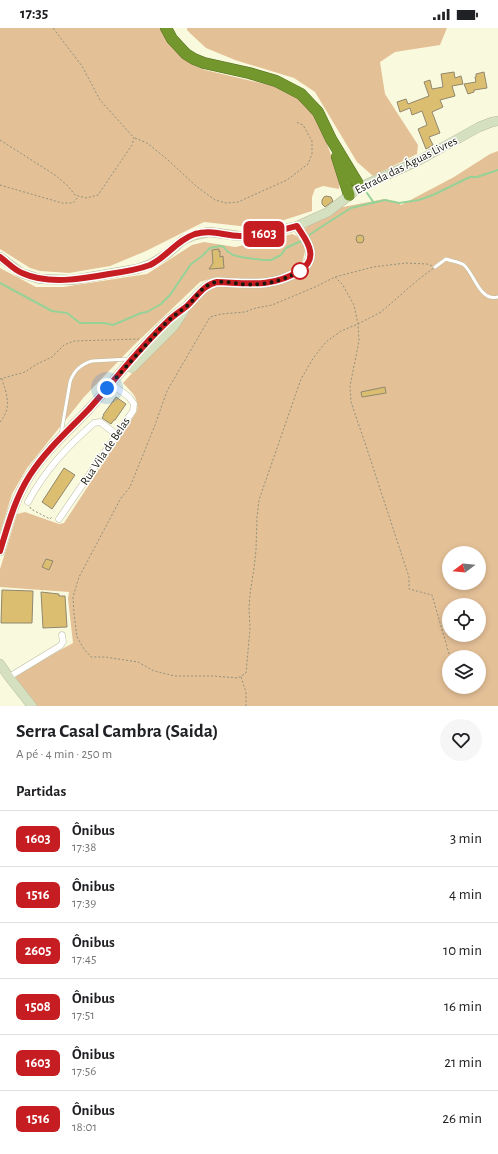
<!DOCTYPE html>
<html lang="pt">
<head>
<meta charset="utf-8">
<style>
  :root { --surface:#fff; --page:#f6f6f6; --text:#202124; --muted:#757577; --line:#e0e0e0 }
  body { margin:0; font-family:"Alegreya Sans",sans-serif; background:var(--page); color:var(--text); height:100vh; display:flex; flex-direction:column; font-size:15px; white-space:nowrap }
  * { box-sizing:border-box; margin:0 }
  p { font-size:13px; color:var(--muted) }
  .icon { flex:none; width:22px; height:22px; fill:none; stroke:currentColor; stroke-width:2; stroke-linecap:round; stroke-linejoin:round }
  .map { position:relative; height:678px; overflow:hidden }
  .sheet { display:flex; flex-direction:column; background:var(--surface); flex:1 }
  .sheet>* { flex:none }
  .badge { padding:0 8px; border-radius:6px; font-size:14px; line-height:26px }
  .needle { width:26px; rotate:254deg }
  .buttons { position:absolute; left:442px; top:518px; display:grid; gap:8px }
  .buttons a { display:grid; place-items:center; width:44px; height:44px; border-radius:50%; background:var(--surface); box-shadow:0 2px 6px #0003; font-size:20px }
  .you { position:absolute; width:20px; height:20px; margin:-10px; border:3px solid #fff; border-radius:50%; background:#1a73e8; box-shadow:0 0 0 6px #1a73e833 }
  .map>.badge { position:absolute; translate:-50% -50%; box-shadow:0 0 0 2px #fff }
  h2 { padding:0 16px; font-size:15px; line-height:36px }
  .round { display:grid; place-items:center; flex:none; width:42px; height:42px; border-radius:21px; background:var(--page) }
  .overview { display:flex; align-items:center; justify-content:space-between; height:68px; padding:0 16px }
  h1 { font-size:19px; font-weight:700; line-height:30px }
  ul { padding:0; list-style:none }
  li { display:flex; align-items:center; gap:12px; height:56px; padding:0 16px; border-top:1px solid var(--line) }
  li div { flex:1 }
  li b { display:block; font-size:15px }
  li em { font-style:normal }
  li .badge { min-width:44px; font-weight:700; text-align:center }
  .status { display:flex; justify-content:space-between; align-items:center; height:28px; padding:0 20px; background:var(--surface); direction:ltr }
  .status svg { height:11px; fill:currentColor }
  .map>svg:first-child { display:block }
  .green { fill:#e4c097; fill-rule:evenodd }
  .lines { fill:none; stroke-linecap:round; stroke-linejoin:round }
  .stream { stroke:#96d297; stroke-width:2 }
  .building { fill:#dcbe70; stroke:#91876f }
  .lane-casing { stroke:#bbbca0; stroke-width:4 }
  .street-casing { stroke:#bbbca0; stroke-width:7 }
  .secondary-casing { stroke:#bbbca0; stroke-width:10 }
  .highway-casing { stroke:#536b22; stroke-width:12 }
  .path { stroke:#90917c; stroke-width:1; stroke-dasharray:2 2; stroke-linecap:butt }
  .lane { stroke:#fff; stroke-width:3 }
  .street { stroke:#fff; stroke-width:6 }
  .secondary { stroke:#d5e0c0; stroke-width:9 }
  .highway { stroke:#73972d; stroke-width:11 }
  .line-casing { stroke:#fff; stroke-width:9 }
  .line { stroke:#c61d23; stroke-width:6 }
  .walk { stroke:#18180e; stroke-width:4; stroke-dasharray:0 7.2 }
  .stop-dot { fill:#fff; stroke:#c61d23; stroke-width:2 }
  .labels { text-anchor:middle; stroke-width:3; stroke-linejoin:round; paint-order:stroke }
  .street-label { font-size:12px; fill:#18180e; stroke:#fff }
</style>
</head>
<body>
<div class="status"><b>17:35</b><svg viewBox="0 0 49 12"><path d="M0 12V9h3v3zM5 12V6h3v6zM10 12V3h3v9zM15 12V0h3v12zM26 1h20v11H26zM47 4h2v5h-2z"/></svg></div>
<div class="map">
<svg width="498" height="678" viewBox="0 0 498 678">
  <rect width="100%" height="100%" fill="#f9fadd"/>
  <path class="green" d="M0,0h162l20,28 11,9 12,5 77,18 20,13 14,17 9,20 15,42 -1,9 -16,-3 -8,3 -3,8v14l-53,17 -55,-6 -58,29 -36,15 -41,7 -29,-2 -10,-3 -30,-19z
    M187,0h260l-7,17 -45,7 -15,10 5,32 33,51 -1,9 -44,22 -16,-14 -42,-70 -21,-14 -59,-18 -29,-12 -13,-12 -6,-6z
    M498,123v555h-461l-22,-29 2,-3 56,-31 -5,-44 1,-7 -69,-5v-18l17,-55 8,-2 34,12 5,-1 73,-112c2,-14 -5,-18 -14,-28l58,-63 25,-30 8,-5 15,1 77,-15 6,-6 3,-10 -11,-21 1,-5 2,-3 31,-18 46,-9 14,3 3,3 53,-28 36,-23zM464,518l-1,7h16v30h-30v-30h13zM449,577h30v30h-30zM449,629h30v30h-30z
    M292,206l5,2 7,10 1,5 -2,9 -4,6 -13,8 -29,7 -41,-4 -16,5 -67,64 -49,51 -57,71 -15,26 -12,39v-265l36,19h27l84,-13 45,-29 12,-3 31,5 29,-6z"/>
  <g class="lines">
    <path class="stream" d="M367,165l7,10
      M308,208l10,-7 33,-21 34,-8 14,3 20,-3 14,-5 37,-18h7l21,-7
      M0,255l52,28 15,2 13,10h24l9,2 28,-12 6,-1 14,-8 9,-9 21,-31 10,-7 9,-9 10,-2 4,1 3,4 6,4 8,2 21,3h9l10,-5 5,-7 15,-7"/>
  </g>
  <path class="building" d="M454,44l1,6 6,-2 2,8 -11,2 3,10 -15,4 3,7 -11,5 8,21 -11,4 4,8 -7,4 -8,-20 9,-4 -5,-14 -10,4 -2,-7 -10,4 -3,-10 9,-3 2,5 21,-8 -5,-14 6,-2 2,9 11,-2 -2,-13z
    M484,44l3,16 -13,2v2l-6,2 -4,-10 12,-2 -1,-5h1v-3z
    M326,168l5,1 2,4 -8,6 -3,-3v-4l2,-3z
    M356 211a4 4 0 1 1 8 0a4 4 0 1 1-8 0Z
    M219,221v3l1,-1v6l3,-1 1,12 -15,1 4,-6 -1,-13z
    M385,359l1,6 -24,4 -1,-5z
    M116,369l10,7 -11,16h-1l-3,4 -9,-6 2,-3h-1z
    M64,440l11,7 -23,34 -10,-7z
    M46,531l7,2 -4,9 -7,-3z
    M2,562l31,1 -1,32h-31z
    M41,564l18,2v2h6l2,31 -24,1z"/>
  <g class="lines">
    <g class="lane-casing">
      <path id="lane" d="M435,239l11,-8c5,2 14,3 18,6 11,10 16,37 34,32
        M61,406l9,-52c3,-10 11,-18 22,-21l37,-2"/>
    </g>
    <g class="street-casing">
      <path id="street" d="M28,474c17,-32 39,-55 66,-79l6,-1 17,13
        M59,491l74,-108 1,-7 -5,-7 -15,-11
        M9,649l51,-31 3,-4 -1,-7"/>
    </g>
    <g class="secondary-casing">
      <path id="secondary" d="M0,229l21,16 19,6 33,1 64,-11 14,-5 16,-10 16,-14 12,-5 14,-3 30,4 22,-1 36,-9 31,-14 32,-25 58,-26 61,-34 13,-5 6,-1
        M132,340l42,-42 10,-15
        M0,523c8,-27 15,-53 30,-76 16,-25 39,-45 59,-66 26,-29 50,-61 79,-88 6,-6 13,-10 19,-15 10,-9 16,-21 30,-24 30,1 55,6 82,-11 7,-4 13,-11 11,-20 -1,-9 -9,-18 -13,-25
        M0,636l9,13 23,29"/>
    </g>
    <g class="highway-casing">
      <path id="highway" d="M166,0l6,11 14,15 8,5 10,4 45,10 27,8 25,13 17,18 13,27 29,48
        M337,129l12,38"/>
    </g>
    <path class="path" d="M135,110l12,5 20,16 29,27 19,14 11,3 12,-1 49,-22 21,-16 4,-10v-13l-9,-16 -7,-3
      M0,112l55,35 13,11 7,9 11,3 12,-3 34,-50 2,-7 -34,-38 -18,-34 -29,-38
      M0,157l62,18h11l5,-6
      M406,235l21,1 8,3 -16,12 -38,33 -23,12 -17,7 -15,11 -12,15 -13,22 -42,121 -2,17 -1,33 -2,18 -4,26 -1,13 1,22 -4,44 -8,5 -25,-2h-38l-21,-5 -16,-9 -33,-5h-14l-7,-8 -7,-12 -3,-23 -1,-17 6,-20 42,-79 9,-11 25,-62 12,-34 43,-74 11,-3 24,-2 11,-4 16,-3 43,-18 20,-10 38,-10z
      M335,249l7,7 12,21 4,19 1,17 -9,45 1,16 16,47 42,128v12l23,6 18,62
      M0,351l25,-7 12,-8 15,-7 12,-12 10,-4 65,-2
      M0,394c12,-14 7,-27 2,-43
      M30,479l1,2 19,10 2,-2
      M241,649l5,15v14"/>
    <use href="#lane" class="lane"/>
    <use href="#street" class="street"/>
    <use href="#secondary" class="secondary"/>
    <use href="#highway" class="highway"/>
  </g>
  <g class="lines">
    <g class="line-casing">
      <path id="line" d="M0,229c7,5 14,13 22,16 26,12 60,6 87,1 14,-2 28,-4 41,-9 17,-8 27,-25 45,-31 17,-5 29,2 45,2 20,0 38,-5 57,-10 4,7 12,16 13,25 2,9 -4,16 -11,20 -27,17 -52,12 -82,11 -14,3 -20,15 -30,24 -6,5 -13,9 -19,15 -29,27 -53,59 -79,88 -20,21 -43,41 -59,66 -15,23 -22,50 -30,76"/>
    </g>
    <use href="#line" class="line"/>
    <path class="walk" d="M107,360l53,-59c8,-9 18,-16 28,-24 8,-7 14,-19 25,-22 8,-3 19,0 28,1 23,2 43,-3 62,-15l-3,2"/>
  </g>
  <circle class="stop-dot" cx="300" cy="243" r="8"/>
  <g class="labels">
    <g class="street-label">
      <text transform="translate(406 137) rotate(-27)" y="4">Estrada das Águas Livres</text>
      <text transform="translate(105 423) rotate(-56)" y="4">Rua Vila de Belas</text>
    </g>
  </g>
</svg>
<div class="buttons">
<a><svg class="needle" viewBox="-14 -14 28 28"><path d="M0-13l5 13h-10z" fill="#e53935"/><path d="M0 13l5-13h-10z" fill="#757577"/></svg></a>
<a><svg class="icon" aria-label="locate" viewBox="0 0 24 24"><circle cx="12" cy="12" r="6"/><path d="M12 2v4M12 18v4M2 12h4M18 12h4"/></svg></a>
<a><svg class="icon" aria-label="layers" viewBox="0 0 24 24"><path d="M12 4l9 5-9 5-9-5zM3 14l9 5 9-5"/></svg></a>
</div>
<div class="you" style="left:107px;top:360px"></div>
<b class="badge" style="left:264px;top:206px;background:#c61d23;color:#fff">1603</b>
</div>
<section class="sheet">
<div class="overview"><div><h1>Serra Casal Cambra (Saida)</h1><p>A pé · 4 min · 250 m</p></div><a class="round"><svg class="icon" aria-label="heart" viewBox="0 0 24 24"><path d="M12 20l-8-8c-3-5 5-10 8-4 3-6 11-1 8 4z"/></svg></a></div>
<h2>Partidas</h2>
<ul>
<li><span class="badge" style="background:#c61d23;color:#fff">1603</span><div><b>Ônibus</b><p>17:38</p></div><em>3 min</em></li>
<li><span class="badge" style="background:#c61d23;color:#fff">1516</span><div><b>Ônibus</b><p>17:39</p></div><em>4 min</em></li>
<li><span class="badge" style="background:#c61d23;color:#fff">2605</span><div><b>Ônibus</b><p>17:45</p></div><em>10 min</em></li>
<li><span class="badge" style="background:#c61d23;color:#fff">1508</span><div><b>Ônibus</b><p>17:51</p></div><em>16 min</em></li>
<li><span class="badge" style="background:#c61d23;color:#fff">1603</span><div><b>Ônibus</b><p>17:56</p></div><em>21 min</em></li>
<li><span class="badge" style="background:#c61d23;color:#fff">1516</span><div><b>Ônibus</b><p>18:01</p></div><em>26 min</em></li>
</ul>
</section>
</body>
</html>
